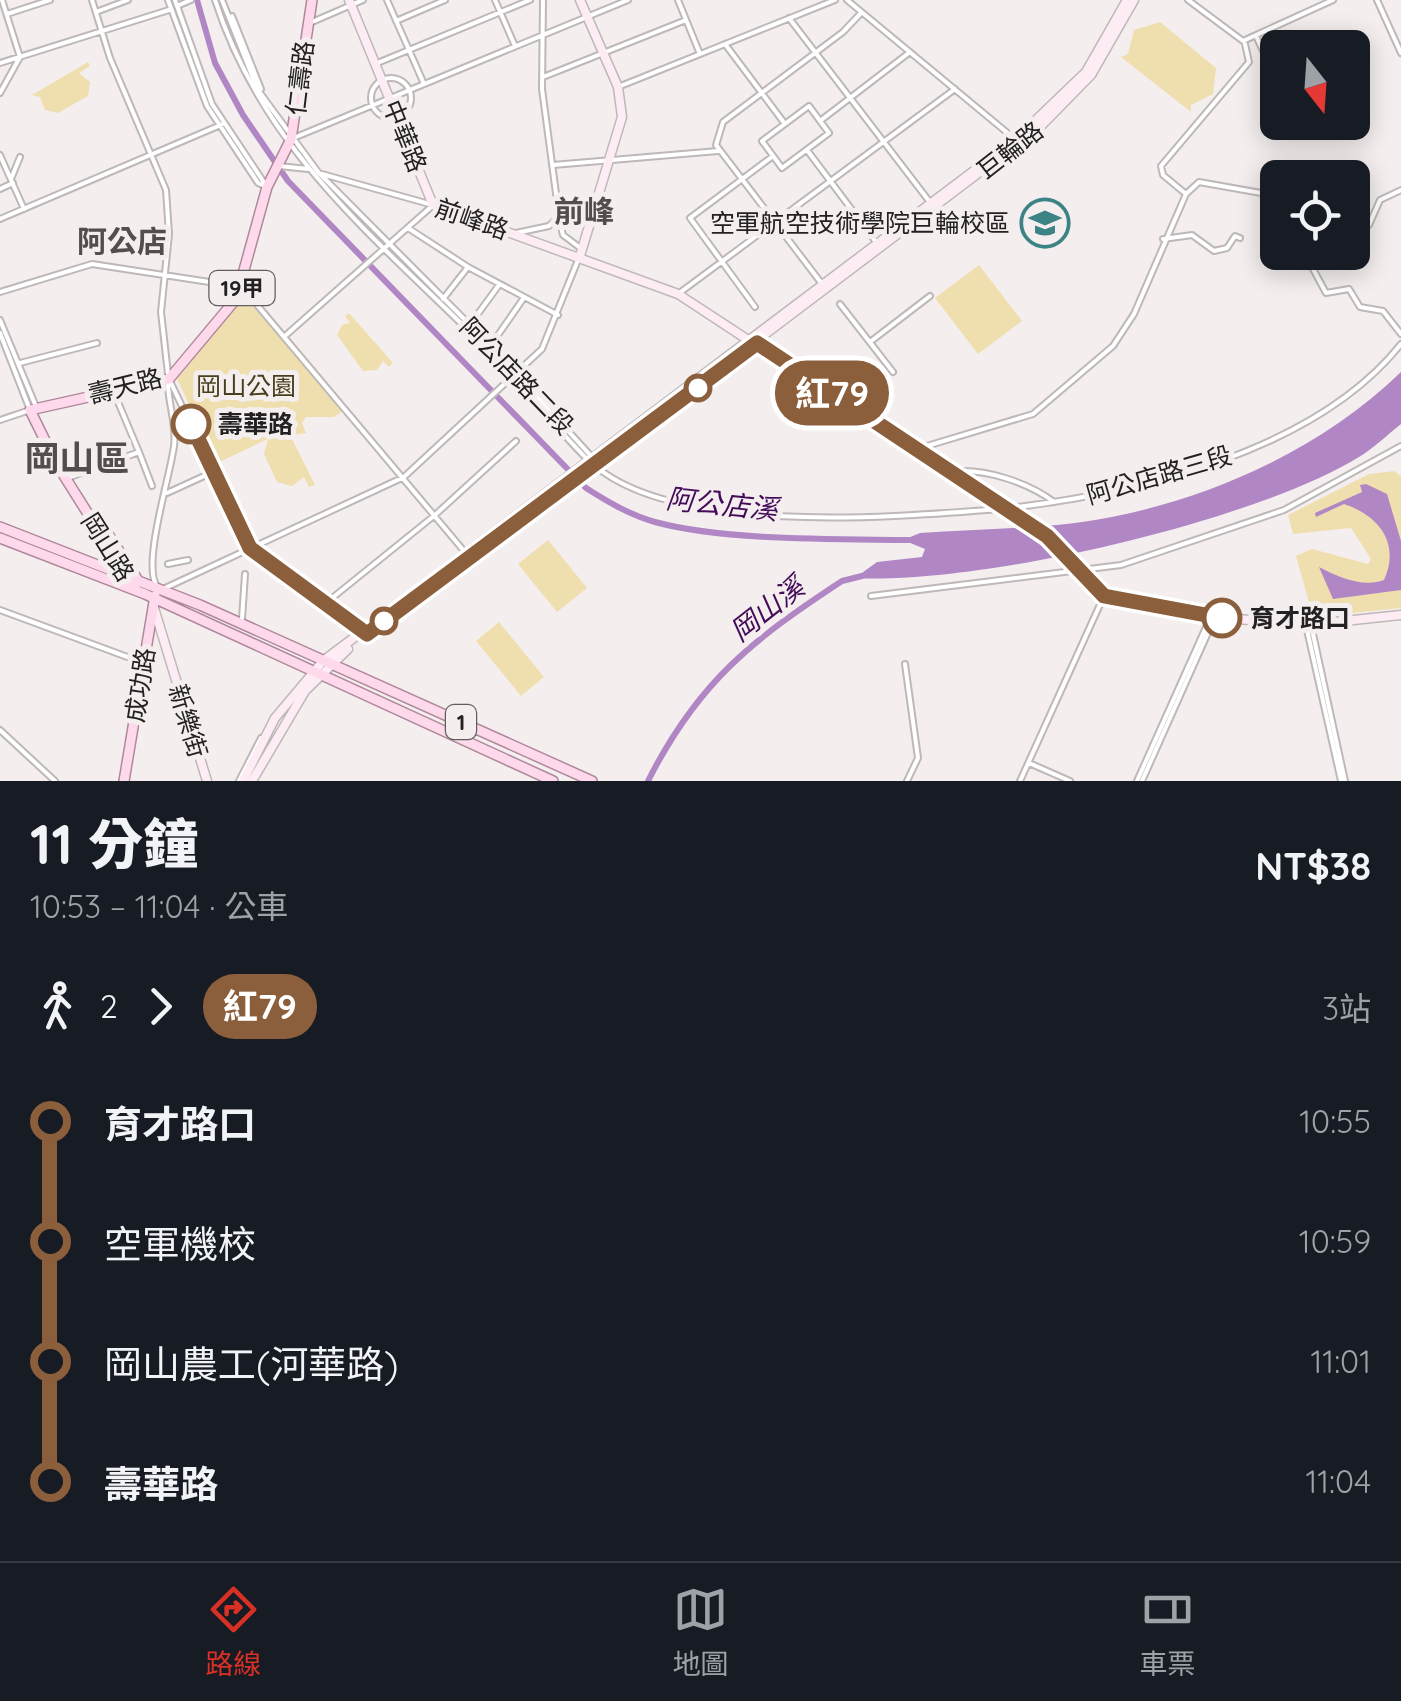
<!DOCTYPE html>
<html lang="zh-TW">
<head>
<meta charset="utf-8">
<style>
  :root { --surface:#171b24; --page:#242831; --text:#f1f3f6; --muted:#9ea1a6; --line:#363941; --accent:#d93025 }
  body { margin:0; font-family:Quicksand,"Noto Sans TC",sans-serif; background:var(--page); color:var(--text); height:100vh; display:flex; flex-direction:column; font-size:38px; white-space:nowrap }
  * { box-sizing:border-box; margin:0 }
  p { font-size:32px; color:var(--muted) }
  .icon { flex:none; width:55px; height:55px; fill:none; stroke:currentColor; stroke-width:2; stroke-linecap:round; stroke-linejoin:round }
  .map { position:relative; height:781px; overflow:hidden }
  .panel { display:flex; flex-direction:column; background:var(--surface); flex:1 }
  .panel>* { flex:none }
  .badge { padding:0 20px; border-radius:32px; font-size:35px; line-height:65px }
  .needle { width:65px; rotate:163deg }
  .tools { position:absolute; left:1260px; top:30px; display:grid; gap:20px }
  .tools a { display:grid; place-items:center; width:110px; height:110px; border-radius:15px; background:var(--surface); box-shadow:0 5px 25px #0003; font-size:50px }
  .map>.badge { position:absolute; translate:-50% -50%; box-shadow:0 0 0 5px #fff }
  .legs { display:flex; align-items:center; gap:15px; height:110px; padding:0 30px; font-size:32px }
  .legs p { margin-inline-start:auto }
  .summary { display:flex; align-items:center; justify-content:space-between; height:170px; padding:0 30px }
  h1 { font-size:55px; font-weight:800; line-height:75px }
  ul { padding:0 30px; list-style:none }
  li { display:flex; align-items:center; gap:35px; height:120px; font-size:38px }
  li i { display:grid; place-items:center; width:15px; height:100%; margin:0 12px; background:currentColor }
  li i::after { content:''; width:25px; height:25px; margin:-12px; border:8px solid; border-radius:50%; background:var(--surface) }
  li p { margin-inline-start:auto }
  li:first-child i { background:linear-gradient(#0000 50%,currentColor 0) }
  li:last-child i { background:linear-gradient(currentColor 50%,#0000 0) }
  .tabs { display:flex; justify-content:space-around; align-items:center; height:140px; border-top:2px solid var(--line); background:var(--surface); font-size:28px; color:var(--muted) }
  .tabs a { display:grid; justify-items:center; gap:5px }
  .tabs .on { color:var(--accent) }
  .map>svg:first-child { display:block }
  .green { fill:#efdfaf }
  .water { fill:#b086c5 }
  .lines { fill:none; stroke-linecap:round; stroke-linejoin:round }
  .river { stroke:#b086c5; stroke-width:6 }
  .street-casing { stroke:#beb9b8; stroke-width:8 }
  .secondary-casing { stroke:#beb9b8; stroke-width:11 }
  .primary-casing { stroke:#b0889b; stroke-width:12 }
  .street { stroke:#fff; stroke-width:4 }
  .secondary { stroke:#feecf5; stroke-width:8 }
  .primary { stroke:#fdd9eb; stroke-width:9 }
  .line-1-casing { stroke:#fff; stroke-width:22 }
  .line-1 { stroke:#8b5e3c; stroke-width:15 }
  .stop-1-dot { fill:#fff; stroke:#8b5e3c; stroke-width:5 }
  .labels { text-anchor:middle; stroke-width:10; stroke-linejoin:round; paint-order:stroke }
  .shield { fill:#f4eeee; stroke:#625e5e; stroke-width:2.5 }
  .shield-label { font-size:22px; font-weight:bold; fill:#232121 }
  .street-label { font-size:25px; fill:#232121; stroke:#f4eeee }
  .poi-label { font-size:25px; fill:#232121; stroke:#f4eeee; text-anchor:end }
  .park-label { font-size:25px; fill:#483e1c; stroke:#f4eeee }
  .stop-label { font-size:25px; font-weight:bold; fill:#232121; stroke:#f4eeee; text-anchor:start }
  .water-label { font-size:28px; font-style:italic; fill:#430b59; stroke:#f4eeee }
  .quarter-label { font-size:30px; font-weight:bold; fill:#534e4e; stroke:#f4eeee }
  .district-label { font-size:35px; font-weight:bold; fill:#534e4e; stroke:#f4eeee }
</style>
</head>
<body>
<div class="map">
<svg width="1401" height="781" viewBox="0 0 1401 781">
  <rect width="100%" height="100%" fill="#f4eeee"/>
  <path class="green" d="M1160,22l56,46 -3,26 -22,11v7l-70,-55 7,-3 6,-24z
    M88,62l2,4 -11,7 11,9 -2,14 -30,17 -13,-3 -5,-13 -8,-2z
    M979,265l43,56 -44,33 -43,-56z
    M244,296l99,115 -9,6h-28l-4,6 4,10 -13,2 -4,-6 -11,6 14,4 23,46 -6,2 -5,-10 -12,9 -15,-4 -13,-28 4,-15 -51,24 -40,-84z
    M349,313l44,50 -4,4 -6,-6 -6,9 -14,1 -26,-36 5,-10 8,-2 -5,-7z
    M1394,471l7,5v132l-88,9 -17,-61 16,-7 56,15 3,-5 -20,-31 -58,6 -5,-19 81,-41z
    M548,540l39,48 -30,24 -39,-48z
    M499,622l45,55 -23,19 -45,-55z"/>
  <path class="water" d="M1401,372v52c-14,11 -27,24 -42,33 -106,65 -380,128 -504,121l22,-16 45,-5 3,-8 -22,-9 17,-7c46,-3 92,-4 137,-8 123,-12 256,-67 344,-153z
    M1366,484l21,10 14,47v49l-68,9 -14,-32c19,10 44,21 65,13 17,-37 -6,-65 -40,-76l-28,13 -1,-4 47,-21 -2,-7z"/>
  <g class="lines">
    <path class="river" d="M197,0l18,63 28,52 45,66 298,307c22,14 44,27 69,34 70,19 180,17 253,18
      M648,781c50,-99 104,-141 194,-200l20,-5"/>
    <g class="street-casing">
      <path id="street" d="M92,0l18,58 56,132 3,44 -8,78 7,62
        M168,0l39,106 51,77 9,4
        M175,0l37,104 55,83
        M215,0c49,152 160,237 269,346 36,36 67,77 103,113
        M222,0l36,90 60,82 173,174 100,110
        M387,0l37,84
        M495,0l20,46
        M678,0l22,54
        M847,0l169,140
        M1188,0l55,41 90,-41
        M1377,0l24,53
        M177,6l14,-6
        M96,12l32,-12
        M7,14l43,-14
        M232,16l29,73
        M789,18l140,183
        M396,21l49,-21
        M312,22l51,-22
        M1256,36l19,40
        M725,44l60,80
        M0,63l169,-53
        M375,64l155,-64
        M543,77l143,-57
        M371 98a20 20 0 1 1 40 0a20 20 0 1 1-40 0Z
        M618,87l217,-87
        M0,93l20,-36 -18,-57
        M809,106l20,27 -47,35 -20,-27z
        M820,121l90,-69
        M291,139l337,-139
        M807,150l69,92
        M0,155l24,54
        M553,165l165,-14
        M279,166l29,3
        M322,174l111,31
        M11,179l9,-22
        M0,189l13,-6
        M1186,194l-23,-19 -2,-9 88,-104 -4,-18
        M0,219l223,-95
        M559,220l4,15 16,12
        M408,228l60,39 90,48
        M516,233l33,-7 10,-10 -17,-127 1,-89
        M1352,233l17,-8 11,-25 21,-10
        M1163,239l29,-4 22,16 13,-3 8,-12 5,2
        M1304,252l22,41 23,-4 11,18 23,4 18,23
        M822,284l-106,-139 7,-23 120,-90 18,-19
        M0,292l92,-28 150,23 227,270
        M678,294l277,-205
        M443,299l25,-32
        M840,304l53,68
        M755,307l-65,-89 83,-62
        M0,320l37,89
        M469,326l30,-41
        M0,333l30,77 -30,10
        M285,336l146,-129
        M870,342l60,-46
        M489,348l34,-49
        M20,363l77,-20
        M170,381l80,168 117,85
        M917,449l116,-35 80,-68 21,-32 52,-120 13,-12 79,14
        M139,452l13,34
        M594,465c83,71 301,52 405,44
        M951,472c32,-5 78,11 103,30
        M70,477l69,-25 -24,-57
        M167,493l46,-21
        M1009,508c130,-15 307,-57 392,-164
        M168,564l20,-4
        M156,585c-13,-25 14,-108 18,-139 3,-21 -6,-42 -6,-63
        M163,589l241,-112 138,-128 36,-89
        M871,596l250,-31 163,-55 117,-64
        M326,603l109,-88 81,-74
        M0,610l141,52
        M242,619l3,-45
        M1310,620l35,161
        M1305,621l36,160
        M905,664l13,94 -11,23
        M0,730l55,51
        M1029,763l41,18
        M239,781l22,-43
        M1020,781l83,-183
        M1137,781l74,-165
        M1142,781l73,-164"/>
    </g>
    <g class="secondary-casing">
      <path id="secondary" d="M349,0l84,205 245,89 369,242 57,60 9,4 102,17 91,8 95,-10
        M580,256l42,-139 -4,-30 -38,-87
        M495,538l547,-413 49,-50 43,-75
        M154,608l53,173
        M243,781l32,-63 48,-57 692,-521 71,-68 41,-72
        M252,781l53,-90 43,-42"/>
    </g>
    <g class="primary-casing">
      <path id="primary" d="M0,527l200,78 392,176
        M104,528l35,54
        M0,538l145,56 408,187
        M136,590l-80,-127 -26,-53 139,-31 67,-80 31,-112 24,-48 21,-139
        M124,781l31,-185"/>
    </g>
    <use href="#street" class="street"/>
    <use href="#secondary" class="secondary"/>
    <use href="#primary" class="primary"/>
  </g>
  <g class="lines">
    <g class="line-1-casing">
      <path id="line-1" d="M191,424l59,124 117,86 390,-291 290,193 57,60 118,22"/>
    </g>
    <use href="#line-1" class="line-1"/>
  </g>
  <defs>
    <g id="university-ring" transform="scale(2.5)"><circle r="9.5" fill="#f4eeee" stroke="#3b8384" stroke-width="1.5"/><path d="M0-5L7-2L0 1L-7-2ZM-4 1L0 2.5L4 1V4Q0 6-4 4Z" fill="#3b8384"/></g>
  </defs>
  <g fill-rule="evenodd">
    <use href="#university-ring" x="1045" y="223"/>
  </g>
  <g class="stop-1-dot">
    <circle cx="698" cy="388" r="12"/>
    <circle cx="191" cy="424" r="18"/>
    <circle cx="1222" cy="618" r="18"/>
    <circle cx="384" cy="621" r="12"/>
  </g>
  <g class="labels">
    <g class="shield">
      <rect x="209.5" y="271" width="65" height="34" rx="8"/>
      <rect x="446" y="705" width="30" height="34" rx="8"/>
    </g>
    <g class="shield-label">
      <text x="242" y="296">19甲</text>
      <text x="461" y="730">1</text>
    </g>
    <g class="street-label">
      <text transform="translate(300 78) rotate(-83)" y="9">仁壽路</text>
      <text transform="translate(405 136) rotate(68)" y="9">中華路</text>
      <text transform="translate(1010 150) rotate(-38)" y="9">巨輪路</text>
      <text transform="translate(472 219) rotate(19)" y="9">前峰路</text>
      <text transform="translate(517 376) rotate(46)" y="9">阿公店路二段</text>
      <text transform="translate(125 386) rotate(-14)" y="9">壽天路</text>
      <text transform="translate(1159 475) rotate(-16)" y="9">阿公店路三段</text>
      <text transform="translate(108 547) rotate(58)" y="9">岡山路</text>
      <text transform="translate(140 685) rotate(-81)" y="9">成功路</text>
      <text transform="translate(188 721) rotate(73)" y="9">新樂街</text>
    </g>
    <g class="poi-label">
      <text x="1010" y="232">空軍航空技術學院巨輪校區</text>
    </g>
    <g class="park-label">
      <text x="246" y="395">岡山公園</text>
    </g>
    <g class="stop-label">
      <text x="218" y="433">壽華路</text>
      <text x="1250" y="627">育才路口</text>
    </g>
    <g class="water-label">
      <text transform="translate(722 504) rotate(6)" y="10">阿公店溪</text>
      <text transform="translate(767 609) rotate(-38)" y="10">岡山溪</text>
    </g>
    <g class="quarter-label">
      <text x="584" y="222">前峰</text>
      <text x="122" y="252">阿公店</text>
    </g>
    <g class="district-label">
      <text x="77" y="471">岡山區</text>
    </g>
  </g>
</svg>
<div class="tools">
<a><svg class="needle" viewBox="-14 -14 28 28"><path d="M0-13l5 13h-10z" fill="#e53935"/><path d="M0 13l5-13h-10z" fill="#9ea1a6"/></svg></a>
<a><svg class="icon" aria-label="locate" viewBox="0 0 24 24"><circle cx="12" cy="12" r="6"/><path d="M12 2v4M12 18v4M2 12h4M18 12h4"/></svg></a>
</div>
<b class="badge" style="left:832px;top:393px;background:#8b5e3c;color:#fff">紅79</b>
</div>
<section class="panel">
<div class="summary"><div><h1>11 分鐘</h1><p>10:53 – 11:04 · 公車</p></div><b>NT$38</b></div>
<div class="legs"><svg class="icon" aria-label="walk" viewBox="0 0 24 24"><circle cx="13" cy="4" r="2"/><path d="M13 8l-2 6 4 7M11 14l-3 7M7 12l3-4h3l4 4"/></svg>2<svg class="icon" aria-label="forward" viewBox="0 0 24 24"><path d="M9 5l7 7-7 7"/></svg><b class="badge" style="background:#8b5e3c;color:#fff">紅79</b><p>3站</p></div>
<ul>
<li><i style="color:#8b5e3c"></i><b>育才路口</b><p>10:55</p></li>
<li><i style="color:#8b5e3c"></i><span>空軍機校</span><p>10:59</p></li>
<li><i style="color:#8b5e3c"></i><span>岡山農工(河華路)</span><p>11:01</p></li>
<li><i style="color:#8b5e3c"></i><b>壽華路</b><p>11:04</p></li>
</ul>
</section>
<nav class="tabs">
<a class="on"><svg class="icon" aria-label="directions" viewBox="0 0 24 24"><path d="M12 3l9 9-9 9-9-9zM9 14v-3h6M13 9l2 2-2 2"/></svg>路線</a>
<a><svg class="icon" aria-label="map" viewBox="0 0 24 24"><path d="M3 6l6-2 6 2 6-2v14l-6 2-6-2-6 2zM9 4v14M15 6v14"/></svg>地圖</a>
<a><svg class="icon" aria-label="tickets" viewBox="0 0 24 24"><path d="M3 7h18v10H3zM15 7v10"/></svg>車票</a>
</nav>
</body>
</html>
